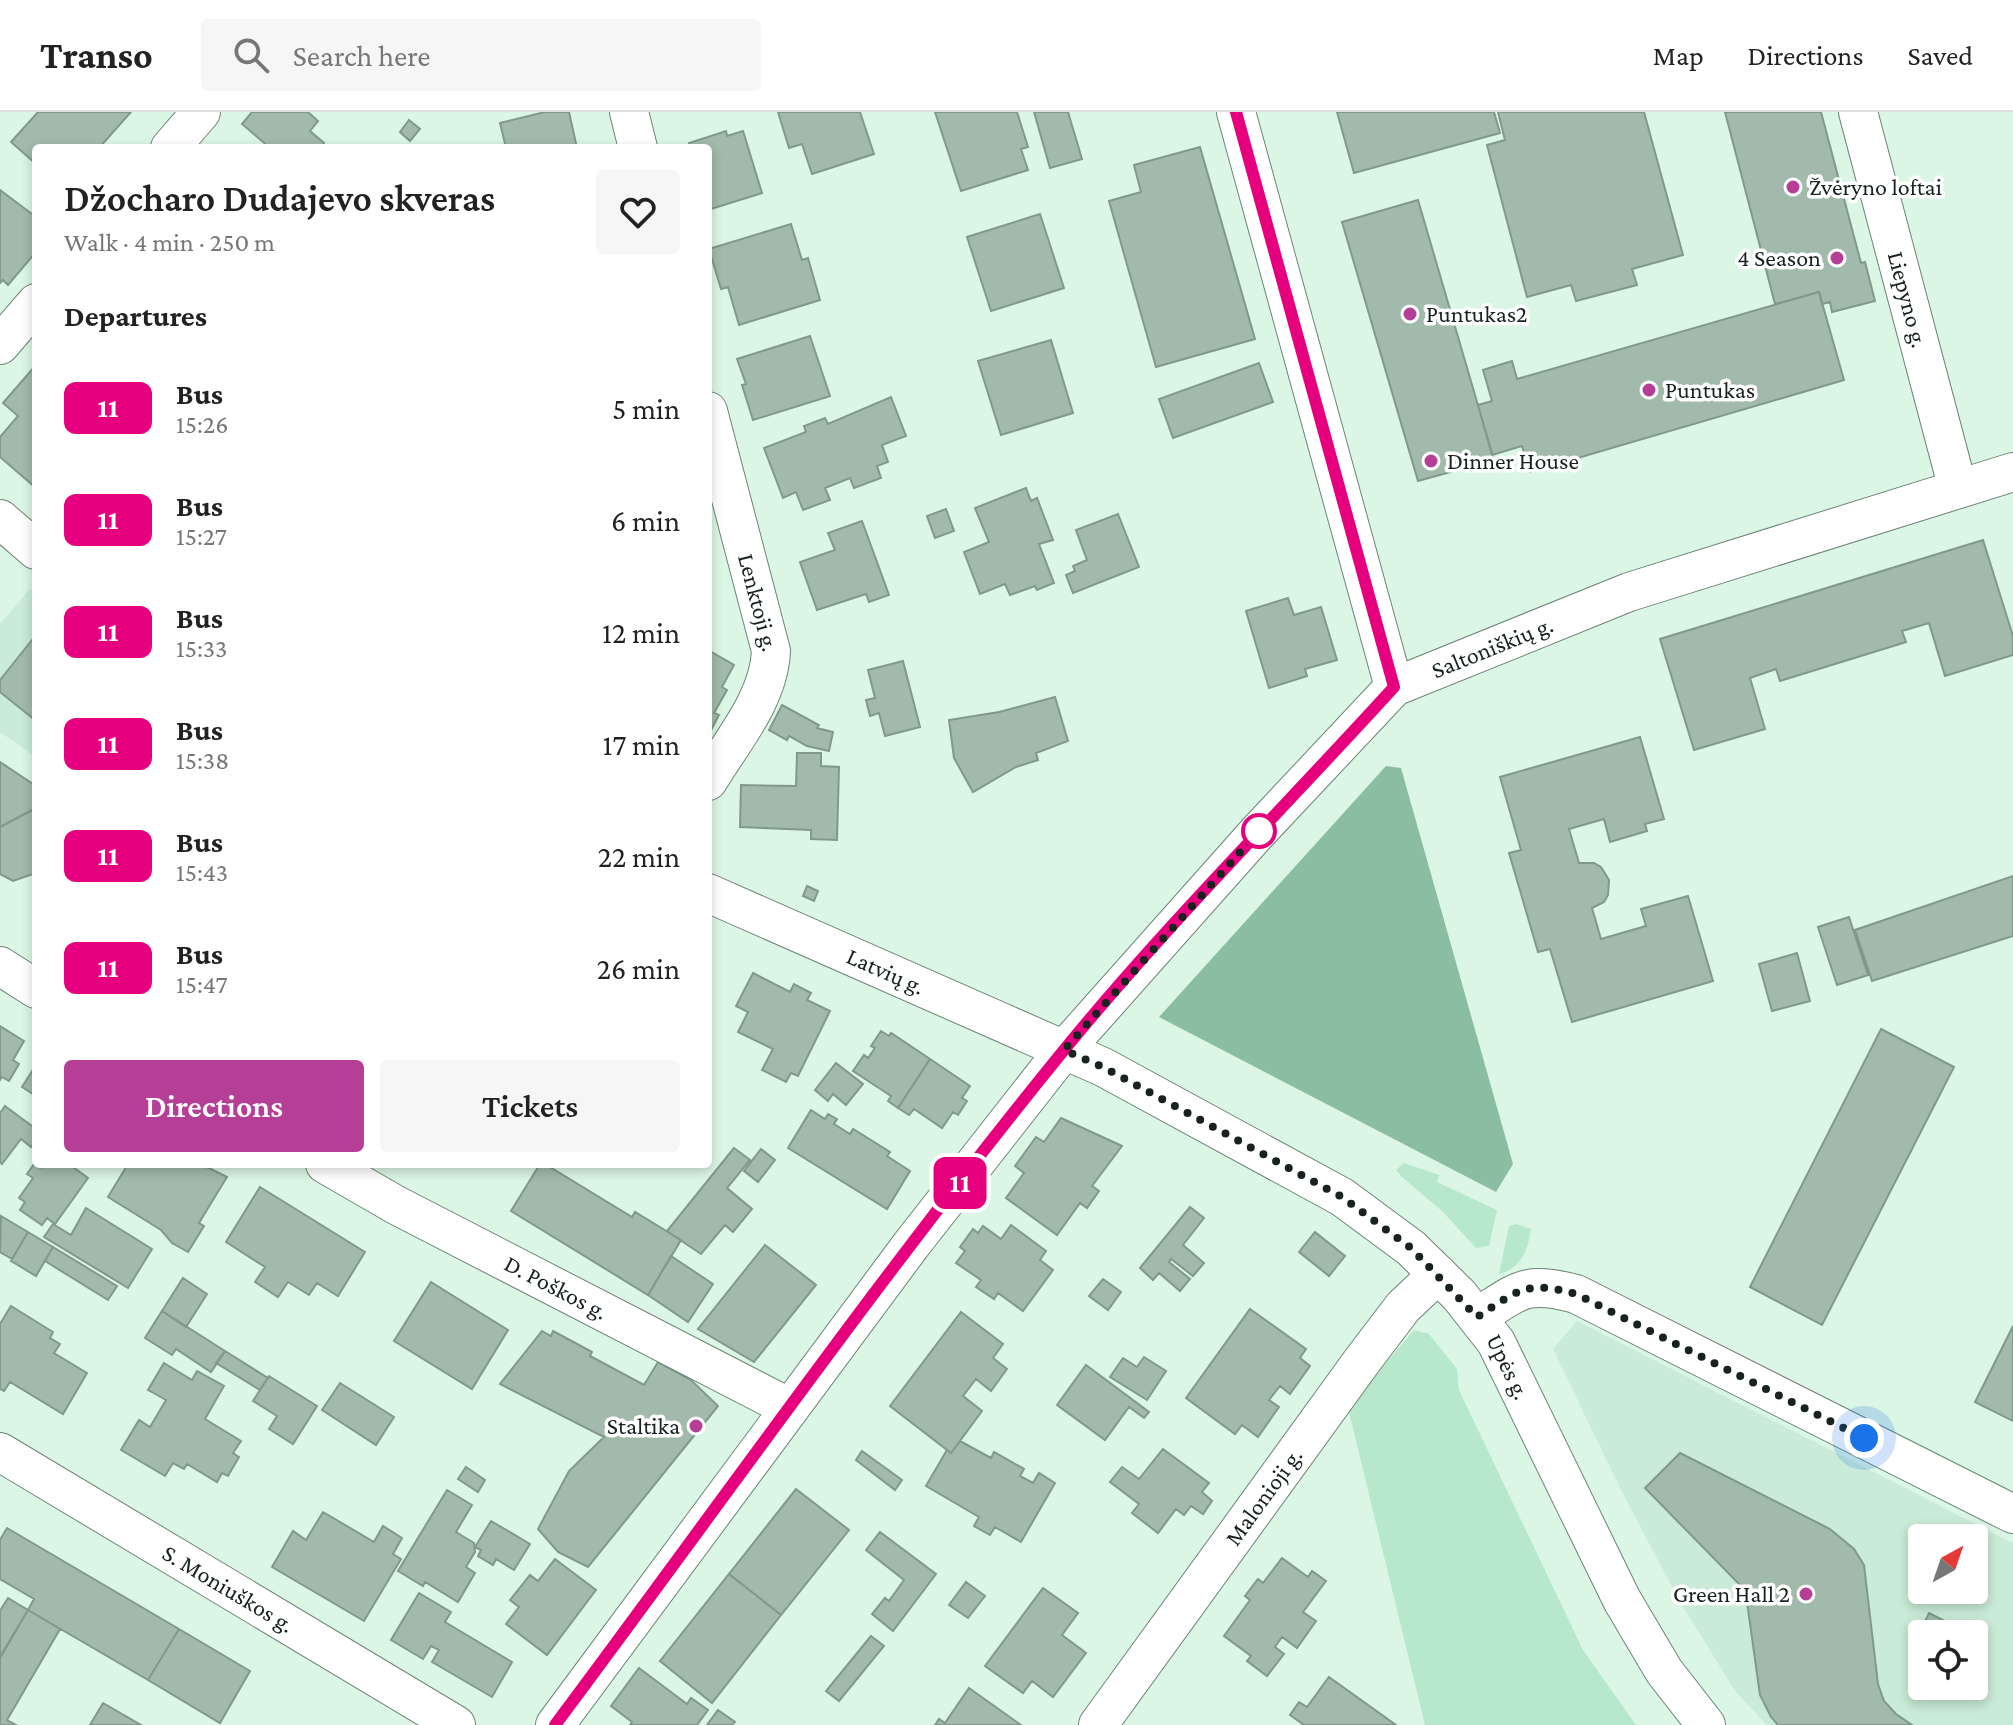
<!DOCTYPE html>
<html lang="en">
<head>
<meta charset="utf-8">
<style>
  :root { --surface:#fff; --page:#f6f6f6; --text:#222; --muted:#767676; --line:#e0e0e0; --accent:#b53f97 }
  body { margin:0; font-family:"Crimson Pro",serif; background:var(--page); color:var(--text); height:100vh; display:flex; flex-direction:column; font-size:30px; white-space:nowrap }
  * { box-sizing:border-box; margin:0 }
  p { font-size:26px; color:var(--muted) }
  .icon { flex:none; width:44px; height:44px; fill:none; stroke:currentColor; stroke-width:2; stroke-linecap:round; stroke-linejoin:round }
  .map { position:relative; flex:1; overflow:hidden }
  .panel { position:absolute; left:32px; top:32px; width:680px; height:1024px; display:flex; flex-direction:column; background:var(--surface); border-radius:8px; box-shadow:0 4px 12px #0003 }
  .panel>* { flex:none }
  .badge { padding:0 16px; border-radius:12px; font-size:28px; line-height:52px }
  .needle { width:52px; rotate:40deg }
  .buttons { position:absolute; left:1908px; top:1412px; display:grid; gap:16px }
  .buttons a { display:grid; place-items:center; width:80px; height:80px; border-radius:8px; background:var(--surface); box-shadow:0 4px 12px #0003; font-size:40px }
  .you { position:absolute; width:40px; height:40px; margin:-20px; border:6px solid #fff; border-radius:50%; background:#1a73e8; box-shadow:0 0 0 12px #1a73e833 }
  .map>.badge { position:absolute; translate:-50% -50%; box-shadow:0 0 0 4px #fff }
  h2 { padding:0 32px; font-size:30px; line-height:72px }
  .round { display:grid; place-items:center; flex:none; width:84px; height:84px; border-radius:8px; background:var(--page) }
  .overview { display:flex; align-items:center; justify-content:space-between; height:136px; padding:0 32px }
  h1 { font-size:38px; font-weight:600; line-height:60px }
  .button { display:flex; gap:16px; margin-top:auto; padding:16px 32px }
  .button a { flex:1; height:92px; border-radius:8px; background:var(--accent); color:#fff; font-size:32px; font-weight:600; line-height:92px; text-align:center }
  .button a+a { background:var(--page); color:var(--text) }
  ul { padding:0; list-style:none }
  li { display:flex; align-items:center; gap:24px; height:112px; padding:0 32px }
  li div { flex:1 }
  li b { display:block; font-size:30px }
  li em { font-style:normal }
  li .badge { min-width:88px; font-weight:700; text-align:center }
  header { display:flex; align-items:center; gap:48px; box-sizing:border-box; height:112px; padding:0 40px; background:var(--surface); border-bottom:2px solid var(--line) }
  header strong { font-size:38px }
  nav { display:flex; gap:44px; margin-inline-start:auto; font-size:28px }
  .search { width:560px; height:72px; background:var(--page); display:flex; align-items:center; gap:20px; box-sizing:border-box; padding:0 28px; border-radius:8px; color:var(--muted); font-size:30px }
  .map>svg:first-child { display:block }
  .built { fill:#c9ebd7; fill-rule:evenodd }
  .green { fill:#b8e8cc }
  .forest { fill:#8bbea1 }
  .building { fill:#a1baab; stroke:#80998a; stroke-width:2 }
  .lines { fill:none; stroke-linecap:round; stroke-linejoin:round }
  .minor-casing { stroke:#6c8476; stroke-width:40 }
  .minor { stroke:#fff; stroke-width:38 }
  .line-casing { stroke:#fff; stroke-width:18 }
  .line { stroke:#e6007e; stroke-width:12 }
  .walk { stroke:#19231e; stroke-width:8; stroke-dasharray:0 14.4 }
  .poi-dot { fill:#b53f97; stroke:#fff; stroke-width:3 }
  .stop-dot { fill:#fff; stroke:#e6007e; stroke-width:4 }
  .labels { text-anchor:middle; stroke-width:7; stroke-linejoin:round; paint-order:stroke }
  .poi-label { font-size:24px; fill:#19231e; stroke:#fff; text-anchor:start }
  .street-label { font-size:24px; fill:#19231e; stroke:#fff }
</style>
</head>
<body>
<header>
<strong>Transo</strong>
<div class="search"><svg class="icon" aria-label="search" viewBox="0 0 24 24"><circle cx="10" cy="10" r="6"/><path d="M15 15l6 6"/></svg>Search here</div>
<nav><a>Map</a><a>Directions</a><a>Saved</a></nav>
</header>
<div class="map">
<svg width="2013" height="1613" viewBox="0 0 2013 1613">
  <rect width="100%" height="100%" fill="#dbf6e5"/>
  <path class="built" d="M30,477l6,5v163l-36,-25v-108z
    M1577,1209l436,222v182h-246l-32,-34 -56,-91 -59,-112 -67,-139zM1922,1426h52v52h-52zM1922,1522h52v52h-52z"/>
  <path class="green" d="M1404,1051l35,12 -2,7 60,28 -8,36 -13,2 -33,-36 -41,-35 -6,-7z
    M1516,1112l15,5c-3,21 -10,40 -32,45l10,-48z
    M1414,1218l15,4 28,35 2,21 124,260 53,75h-211l-77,-317z
    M1974,1554l6,3 1,15 -6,9c-16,4 -26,2 -40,-7h39z"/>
  <path class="forest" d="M1386,654l15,2 112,396 -17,28 -337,-175z"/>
  <path class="building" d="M38,0h93l-32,36h-63v16l-25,-22z
    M252,0h56l10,9 -8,10 14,12 -4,5h-50l-28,-24z
    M545,0h24l8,36h-71l-6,-25z
    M778,0h82l14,42 -62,20 -10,-30 -13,4z
    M935,0h82l11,35 -7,2 7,21 -67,21z
    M1034,0h34l14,47 -32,9z
    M1337,0h157l6,21 -146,40z
    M1498,0h146l39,143 -51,14 5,16 -61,16 -5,-16 -44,12 -40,-152 18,-5z
    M1725,0h96l40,151 4,-1 10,39 -43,11 -2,-10 -8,2 -3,-12 -44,12z
    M409,8l11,9 -10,12 -10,-9z
    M726,19l1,5 16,-5 19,62 -51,16 -3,-7v-54h-17l-2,-5z
    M1200,35l55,192 -99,28 -47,-166 32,-9 -7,-27z
    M0,78l36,27v35l-28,33 -5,-5 -3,3z
    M1418,88l76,260 -76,21 -76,-259z
    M1040,102l24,74 -73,23 -24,-74z
    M791,112l11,36 6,-2 12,42 -81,25 -11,-38 -7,2 -12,-40z
    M1819,180l25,88 -314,92 -8,-26 -30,9 -14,-50 14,-4 -9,-31 29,-9 5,18z
    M810,224l20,60 -77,24 -11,-35 4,-1 -9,-25z
    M1051,228l22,73 -72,22 -23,-74z
    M1259,251l14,39 -100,36 -14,-39z
    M36,253v123l-36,-31v-20l18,-21 -15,-13z
    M891,285l15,39 -24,9 6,17 -11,4 4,12 -27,10 -4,-10 -25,10 5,12 -27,10 -7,-18 -13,6 -19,-50 42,-16 -2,-6 21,-8 3,6z
    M1026,376l5,13 6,-3 16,42 -14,4 15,39 -17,7 -2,-4 -25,9 -5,-11 -25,10 -16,-42 25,-10 -14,-34z
    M946,397l8,22 -19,7 -8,-22z
    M1118,402l21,53 -66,26 -7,-18 9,-4 -2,-5 14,-6 -11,-30z
    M862,409l27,74 -20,7 -3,-8 -49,16 -17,-48 35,-12 -7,-17z
    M1983,428l30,96v19l-68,21 -16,-53 -27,8 4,11 -126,39 -4,-12 -26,9 15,51 -71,21 -34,-111z
    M1288,486l6,17 27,-8 16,53 -32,9 2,7 -38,12 -23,-77z
    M36,523v86l-36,-29v-12z
    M708,538l26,15 -12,22 5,3 -13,23 5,2 -11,21z
    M903,549l17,66 -35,9 -6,-23 -9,3 -4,-16 9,-2 -7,-28z
    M1055,585l13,44 -32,12 2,7 -22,7 -43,25 -19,-34 -5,-38 50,-8z
    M782,593l37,20 -2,3 16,4 -4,19 -22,-5 -18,-10 -2,4 -18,-10z
    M1640,625l24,82 -19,5 2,7 -37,11 -6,-23 -35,10 10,34h15l7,4 8,13 -1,15 -4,7 -12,6 9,31 45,-13 -5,-17 47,-13 25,85 -141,41 -22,-73 -12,3 -29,-99 12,-3 -21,-73z
    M797,641h24v13l18,1 -2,73 -26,-1v-9l-71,-3 1,-42 55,1z
    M0,650l36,24v22l-36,19z
    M36,696v65l-23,8 -13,-7v-47z
    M2013,764v60l-141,45 -17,-51z
    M807,774l11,5 -4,10 -11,-5z
    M1849,805l19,58 -31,10 -19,-58z
    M1797,841l13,48 -38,10 -13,-47z
    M753,861l37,19 4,-8 17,9 -4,7 23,11 -32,65 -7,-3 -5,9 -24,-12 11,-21 -35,-17 10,-20 -12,-6z
    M0,914l24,15 -11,19 6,4 -10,17 -7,-4 -2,3z
    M1881,917l73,38 -132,258 -72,-38z
    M881,919l8,5 2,-3 39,26 -32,49 -10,-7 3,-5 -38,-25 11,-16 4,3 7,-10 -4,-2z
    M930,947l40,27 -8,12 5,3 -9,14 -5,-3 -11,16 -28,-19 -5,6 -11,-7z
    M836,951l27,21 -17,21 -13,-11 -5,7 -13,-11z
    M36,953v31l-14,-9z
    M5,994l31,23v12l-5,6 -10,-8 -19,25 -2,-2v-49z
    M811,998l14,9 3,-5 9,5 -3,5 16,10 3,-5 37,23 -3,4 23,15 -23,38 -99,-61z
    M1061,1006l61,28 -30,40 7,5 -12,17 -7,-5 -23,32 -51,-37 18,-25 -9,-7 21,-29 8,5z
    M734,1036l16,12 -23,28 25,21 -19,23 -8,-7 -24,29 -34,-23z
    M761,1037l14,11 -17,22 -14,-11z
    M34,1052l6,4 3,-4h26l19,14 -33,46 -8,-6 -5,7 -22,-15 5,-8 -6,-4 14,-20 -6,-4z
    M128,1052l70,1 11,3 18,9 -28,46 5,3 -16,26 -16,-9 -11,-13 -53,-33z
    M540,1052h5l87,53 3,-5 46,28 -33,55 -137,-84z
    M260,1075l105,65 -27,44 -21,-13 -8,12 -21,-13 -10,15 -23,-15 10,-15 -39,-25z
    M1190,1095l14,11 -21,27 21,18 -11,13 -22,-17 -2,3 21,17 -10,12 -21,-18 -6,7 -13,-12z
    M86,1096l66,41 -24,39 -84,-51 9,-13 18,11z
    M1,1104l27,16 -16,27 -12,-7z
    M1011,1113l35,26 -6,9 13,10 -30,41 -25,-18 -4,6 -18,-12 5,-7 -25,-17 9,-12 -5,-4 13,-18 5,4 5,-7 18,13z
    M28,1120l25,15 -17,29 -25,-15z
    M1315,1120l30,24 -16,20 -30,-24z
    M765,1133l51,40 -62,77 -56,-33z
    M53,1135l64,39 -9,14 -63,-39z
    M671,1144l42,28 -25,38 -40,-27z
    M183,1166l24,16 -21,33 -24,-16z
    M1103,1167l18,13 -13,18 -19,-14z
    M431,1170l77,48 -36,59 -78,-48z
    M11,1194l42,26 -3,6 10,6 -6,9 33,20 -24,41 -53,-32 -6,9 -4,-2v-65z
    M1250,1197l56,40 -6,9 10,8 -20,28 -10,-8 -11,14 10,7 -21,30 -16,-12 -7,9 -49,-36z
    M162,1199l63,40 -14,21 -35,-23 -4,6 -27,-17z
    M961,1200l42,32 -10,14 14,11 -16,22 -15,-12 -13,17 19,15 -31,42 -61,-47z
    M2013,1214v95l-38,-19z
    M542,1219l9,5 2,-5 39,21 -2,4 54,29 14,-23 33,18 27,26 -130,161 -30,-15 -20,-23 31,-58 35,-34 -104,-53z
    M225,1239l43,27 -8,12 -44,-27z
    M1144,1245l22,14 -19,29 -37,-23 13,-19 14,9z
    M164,1251l28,17 5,-9 27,15 -19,33 36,22 -8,12 6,4 -11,19 -6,-3 -5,9 -30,-18 -3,5 -11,-6 -8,13 -44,-26 18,-30 11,7 16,-27 -18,-10z
    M1086,1253l63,47 -5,6 -15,-11 -24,33 -48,-35z
    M269,1264l48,30 -24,38 -24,-15 8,-13 -24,-15z
    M340,1271l54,34 -18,28 -54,-35z
    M960,1329l31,17 3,-6 30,17 -4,7 13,7 6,-10 16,10 -34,59 -26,-15 -5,8 -16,-9 5,-9 -53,-31 21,-36 4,3z
    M1163,1337l46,34 -7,9 10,9 -9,13 -12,-8 -7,9 -8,-6 -18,24 -26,-20 7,-9 -29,-22 12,-15 17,12z
    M862,1339l40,29 -7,10 -39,-30z
    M1680,1341l150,76 24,20 10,16 14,119 6,17 12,13 16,11h-134l-7,-8 -11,-22 -13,-93 -5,-15 -97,-99z
    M466,1355l19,13 -7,12 -20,-13z
    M796,1377l53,41 -68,85 -52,-41z
    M447,1378l25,15 -16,27 18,11 1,9 -9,15 9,6 -17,29 -33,-20 -2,4 -25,-15z
    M323,1400l51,30 9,-16 19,12 -9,16 8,5 -37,62 -92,-54 21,-36 13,9z
    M491,1409l39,23 -16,26 -18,-11 -3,6 -15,-9 3,-6 -6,-3z
    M7,1416l172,101 -31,51 -120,-70 6,-11 -34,-20v-39z
    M880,1420l56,42 -43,57 -21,-17 13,-16 4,3 15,-21 -38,-30z
    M1282,1446l26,19 4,-6 14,10 -23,31 13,9 -19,27 -15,-11 -7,10 9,7 -17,22 -20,-15 4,-5 -27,-20 26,-36 -5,-4 13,-17 5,4z
    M555,1447l41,31 -49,65 -41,-31 13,-17 -9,-7 20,-25 8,6z
    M729,1462l52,41 -69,88 -52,-42z
    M966,1470l19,14 -17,22 -19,-13z
    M1043,1476l35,25 -16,22 24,18 -33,44 -21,-16 -9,12 -38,-27z
    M419,1481l32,19 -6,10 67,40 -20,35 -60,-35 7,-12 -8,-4 -8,13 -32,-19z
    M8,1486l20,12 -28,47v-46z
    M28,1498l32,19 -53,91 9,5h-16v-67z
    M1929,1501l41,21h-40l-9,-4z
    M179,1517l71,42 -30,52 -72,-43z
    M871,1524l13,10 -45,55 -13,-10z
    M1974,1524l10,5 -8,16 -2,-1z
    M639,1556l48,36 4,-6 17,12 -11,15h-67l2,-3 -21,-16z
    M1329,1565l67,48h-92l-14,-10 9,-13 8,5z
    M969,1576l52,37h-86l4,-6 6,4z
    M103,1591l38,22h-51z
    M718,1598l17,12 -3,3h-25z"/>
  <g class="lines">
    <g class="minor-casing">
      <g id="minor">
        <path d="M629,0l9,36"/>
        <path d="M1236,0l158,575"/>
        <path id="s1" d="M1858,0l100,377"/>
        <path d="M170,36l31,-36"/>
        <path d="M0,233l36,-42"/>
        <path id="s2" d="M708,299l63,240c-2,48 -39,90 -63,130"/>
        <path d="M0,407l36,31"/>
        <path id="s3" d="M708,781l395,174 239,130 69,51 48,47 37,47 126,258 42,71 42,54"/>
        <path d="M0,854l36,23"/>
        <path id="s4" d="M325,1052l71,41 394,203"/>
        <path d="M1477,1205c42,-26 47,-37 99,-23l437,220"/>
        <path id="s5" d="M0,1340l456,273"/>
        <path id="s6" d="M555,1613l356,-480 153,-195 192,-216 138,-147 235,-95 384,-120"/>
        <path id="s7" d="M1098,1613l264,-364 41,-54 35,-33"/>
      </g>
    </g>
    <use href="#minor" class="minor"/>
  </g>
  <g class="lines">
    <g class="line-casing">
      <path id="line" d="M555,1613c169,-226 331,-457 509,-675 103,-126 221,-243 330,-363l-158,-575"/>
    </g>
    <use href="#line" class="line"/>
    <path class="walk" d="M1259,719l-195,219 39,17 239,130 69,51 66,69c42,-27 48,-37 99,-23l288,144"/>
  </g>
  <g class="poi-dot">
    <circle cx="1793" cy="75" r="8"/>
    <circle cx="1837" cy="146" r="8"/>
    <circle cx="1410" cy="202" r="8"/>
    <circle cx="1649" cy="278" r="8"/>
    <circle cx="1431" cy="349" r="8"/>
    <circle cx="696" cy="1314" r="8"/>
    <circle cx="1806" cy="1482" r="8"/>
  </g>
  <circle class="stop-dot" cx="1259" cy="719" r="16"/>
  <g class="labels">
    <g class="poi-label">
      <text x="1809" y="83">Žvėryno loftai</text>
      <text x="1821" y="154" text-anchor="end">4 Season</text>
      <text x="1426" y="210">Puntukas2</text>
      <text x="1665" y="286">Puntukas</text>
      <text x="1447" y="357">Dinner House</text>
      <text x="680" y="1322" text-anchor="end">Staltika</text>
      <text x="1790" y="1490" text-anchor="end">Green Hall 2</text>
    </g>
    <g class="street-label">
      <text dy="8" stroke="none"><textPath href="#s1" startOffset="194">Liepyno g.</textPath></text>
      <text dy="8" stroke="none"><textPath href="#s2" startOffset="198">Lenktoji g.</textPath></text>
      <text dy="8" stroke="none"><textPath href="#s6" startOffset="1442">Saltoniškių g.</textPath></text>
      <text dy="8" stroke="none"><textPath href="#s3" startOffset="194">Latvių g.</textPath></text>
      <text dy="8" stroke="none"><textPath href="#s4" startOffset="262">D. Poškos g.</textPath></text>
      <text dy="8" stroke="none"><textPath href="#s3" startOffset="944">Upės g.</textPath></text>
      <text dy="8" stroke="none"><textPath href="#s7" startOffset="282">Malonioji g.</textPath></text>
      <text dy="8" stroke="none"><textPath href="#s5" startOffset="266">S. Moniuškos g.</textPath></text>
    </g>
  </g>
</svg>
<div class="buttons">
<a><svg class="needle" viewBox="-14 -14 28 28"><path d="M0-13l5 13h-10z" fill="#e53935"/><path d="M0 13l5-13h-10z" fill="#767676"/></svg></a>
<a><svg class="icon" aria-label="locate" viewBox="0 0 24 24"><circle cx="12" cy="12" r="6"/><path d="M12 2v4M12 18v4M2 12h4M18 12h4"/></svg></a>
</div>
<div class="you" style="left:1864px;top:1326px"></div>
<b class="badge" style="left:960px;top:1071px;background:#e6007e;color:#fff">11</b>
<section class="panel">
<div class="overview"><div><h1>Džocharo Dudajevo skveras</h1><p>Walk · 4 min · 250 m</p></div><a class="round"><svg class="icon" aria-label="heart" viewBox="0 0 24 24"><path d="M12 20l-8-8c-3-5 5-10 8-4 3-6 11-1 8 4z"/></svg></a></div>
<h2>Departures</h2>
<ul>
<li><span class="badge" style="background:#e6007e;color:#fff">11</span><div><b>Bus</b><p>15:26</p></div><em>5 min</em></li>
<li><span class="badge" style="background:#e6007e;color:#fff">11</span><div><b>Bus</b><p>15:27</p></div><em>6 min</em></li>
<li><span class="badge" style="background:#e6007e;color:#fff">11</span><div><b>Bus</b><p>15:33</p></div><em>12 min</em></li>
<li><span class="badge" style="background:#e6007e;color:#fff">11</span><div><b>Bus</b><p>15:38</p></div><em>17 min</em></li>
<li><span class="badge" style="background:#e6007e;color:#fff">11</span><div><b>Bus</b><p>15:43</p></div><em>22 min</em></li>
<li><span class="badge" style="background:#e6007e;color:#fff">11</span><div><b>Bus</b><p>15:47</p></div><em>26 min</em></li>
</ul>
<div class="button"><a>Directions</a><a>Tickets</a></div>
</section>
</div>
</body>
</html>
